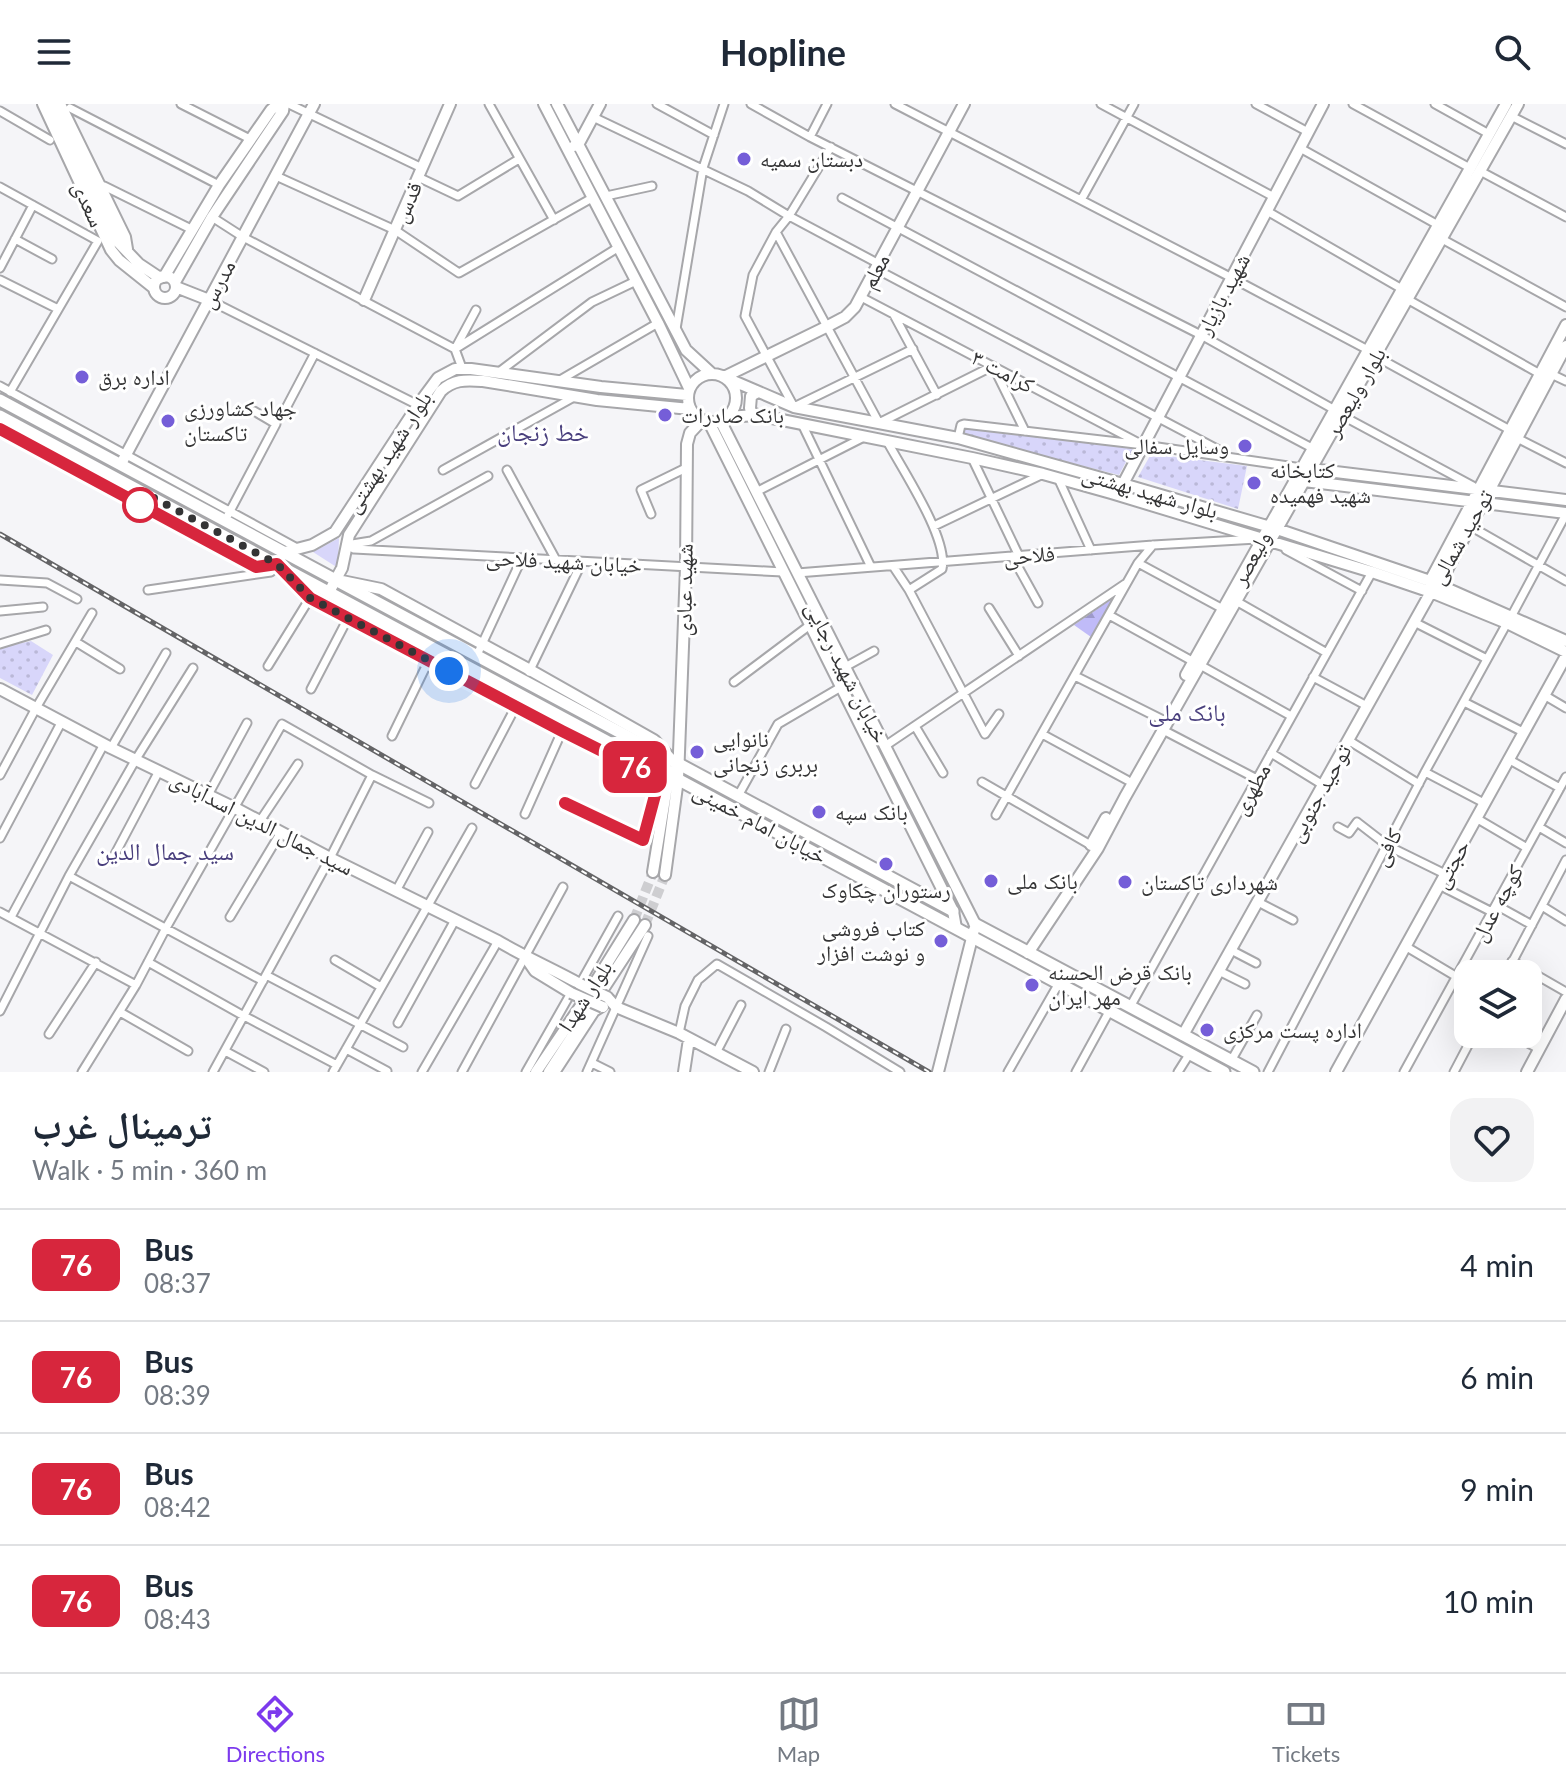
<!DOCTYPE html>
<html lang="en">
<head>
<meta charset="utf-8">
<style>
  :root { --surface:#fff; --page:#f2f2f3; --text:#1f2937; --muted:#747a83; --line:#e0e1e3; --accent:#7c3aed }
  body { margin:0; font-family:Lato,"Noto Naskh Arabic",sans-serif; background:var(--page); color:var(--text); height:100vh; display:flex; flex-direction:column; font-size:30px; white-space:nowrap }
  * { box-sizing:border-box; margin:0 }
  p { font-size:26px; color:var(--muted) }
  .icon { flex:none; width:44px; height:44px; fill:none; stroke:currentColor; stroke-width:2; stroke-linecap:round; stroke-linejoin:round }
  .map { position:relative; height:968px; overflow:hidden }
  .details { display:flex; flex-direction:column; background:var(--surface); flex:1 }
  .details>* { flex:none }
  .badge { padding:0 16px; border-radius:12px; font-size:28px; line-height:52px }
  .controls { position:absolute; left:1454px; top:856px; display:grid; gap:16px }
  .controls a { display:grid; place-items:center; width:88px; height:88px; border-radius:16px; background:var(--surface); box-shadow:0 8px 32px #0002; font-size:40px }
  .you { position:absolute; width:40px; height:40px; margin:-20px; border:6px solid #fff; border-radius:50%; background:#1a73e8; box-shadow:0 0 0 12px #1a73e833 }
  .map>.badge { position:absolute; translate:-50% -50%; box-shadow:0 0 0 4px #fff }
  .round { display:grid; place-items:center; flex:none; width:84px; height:84px; border-radius:24px; background:var(--page) }
  .overview { display:flex; align-items:center; justify-content:space-between; height:136px; padding:0 32px }
  h1 { font-size:38px; font-weight:700; line-height:60px }
  ul { padding:0; list-style:none }
  li { display:flex; align-items:center; gap:24px; height:112px; padding:0 32px; border-top:2px solid var(--line) }
  li div { flex:1 }
  li b { display:block; font-size:30px }
  li em { font-style:normal }
  li .badge { min-width:88px; font-weight:700; text-align:center }
  header { display:flex; justify-content:space-between; align-items:center; height:104px; padding:0 32px; background:var(--surface); font-size:36px; font-weight:700 }
  .dock { display:flex; justify-content:space-around; align-items:center; height:112px; border-top:2px solid var(--line); background:var(--surface); font-size:22px; color:var(--muted) }
  .dock a { display:grid; justify-items:center; gap:4px }
  .dock .current { color:var(--accent) }
  .map>svg:first-child { display:block }
  .grass { fill:url(#grass-tufts) }
  .forest { fill:url(#forest-firs) }
  .park { fill:url(#park-dots) }
  .lines { fill:none; stroke-linecap:round; stroke-linejoin:round }
  .secondary-tunnel { stroke:#ceced1; stroke-width:10; stroke-dasharray:10 5; stroke-linecap:butt }
  .street-casing { stroke:#a7a7aa; stroke-width:11 }
  .secondary-casing { stroke:#a7a7aa; stroke-width:14 }
  .primary-casing { stroke:#a7a7aa; stroke-width:15 }
  .street { stroke:#fff; stroke-width:7 }
  .secondary { stroke:#fff; stroke-width:10 }
  .primary { stroke:#fff; stroke-width:11 }
  .rail-casing { stroke:#646466; stroke-width:5 }
  .rail { stroke:#fff; stroke-width:2; stroke-dasharray:6; stroke-linecap:butt }
  .secondary-bridge-casing { stroke:#a7a7aa; stroke-width:14; stroke-linecap:butt }
  .secondary-bridge { stroke:#fff; stroke-width:10 }
  .line-casing { stroke:#fff; stroke-width:18 }
  .line { stroke:#d7263d; stroke-width:12 }
  .walk { stroke:#343435; stroke-width:8; stroke-dasharray:0 14.4 }
  .poi-dot { fill:#755ed8; stroke:#fff; stroke-width:3 }
  .stop-dot { fill:#fff; stroke:#d7263d; stroke-width:4 }
  .labels { text-anchor:middle; stroke-width:6; stroke-linejoin:round; paint-order:stroke }
  .poi-label { font-size:22px; fill:#343435; stroke:#fff; text-anchor:start }
  .street-label { font-size:22px; fill:#343435; stroke:#fff }
  .neighbourhood-label { font-size:24px; fill:#493f7d; stroke:#fff }
</style>
</head>
<body>
<header><svg class="icon" aria-label="menu" viewBox="0 0 24 24"><path d="M4 6h16M4 12h16M4 18h16"/></svg>Hopline<svg class="icon" aria-label="search" viewBox="0 0 24 24"><circle cx="10" cy="10" r="6"/><path d="M15 15l6 6"/></svg></header>
<div class="map">
<svg width="1566" height="968" viewBox="0 0 1566 968">
  <defs>
    <pattern id="grass-tufts" width="24" height="20" patternUnits="userSpaceOnUse" patternTransform="scale(2)"><rect width="24" height="20" fill="#d8d6fa"/><path d="M3 7l-1-3M5 7V3M7 7l1-3M15 17l-1-3M17 17v-4M19 17l1-3" fill="none" stroke="#bab8d7"/></pattern>
    <pattern id="forest-firs" width="22" height="20" patternUnits="userSpaceOnUse" patternTransform="scale(2)"><rect width="22" height="20" fill="#c0bbf8"/><path d="M5 1l3.5 6h-7zM16 11l3.5 6h-7z" fill="#9d99ca"/></pattern>
    <pattern id="park-dots" width="8" height="8" patternUnits="userSpaceOnUse" patternTransform="scale(2)"><rect width="8" height="8" fill="#d8d6fa"/><path d="M2 2h.1M6 6h.1" fill="none" stroke="#bab8d7" stroke-width="1.8" stroke-linecap="round"/></pattern>
  </defs>
  <rect width="100%" height="100%" fill="#f5f5f8"/>
  <path class="grass" d="M339,434l-1,30 -25,-16z"/>
  <path class="forest" d="M1116,492l-25,41 -17,-12z"/>
  <path class="park" d="M966,323l168,20 -15,28 -156,-39z
    M1151,350l96,12 -9,43 -100,-32z
    M31,537l22,14 -21,40 -32,-17v-30z"/>
  <g class="lines">
    <path class="secondary-tunnel" d="M634,816l19,-48
      M645,821l20,-50"/>
    <g class="street-casing">
      <path id="street" d="M181,0l69,35
        M289,0l133,64
        M489,0l65,116
        M657,0l57,31
        M751,0l59,33 391,198 134,75
        M895,0l337,174 136,72
        M1101,0l173,93
        M1256,0l52,28
        M1353,0l117,64
        M1435,0l54,30
        M70,4l149,77
        M0,7l50,29
        M1511,12l55,28
        M593,13l155,74 41,25 90,48
        M810,33l17,-33
        M831,43l-42,69 -13,16 -23,43 -8,41 49,91 119,-58
        M1300,44l138,77
        M1480,67l86,46
        M276,72l119,54 64,43 133,-75
        M418,73l40,19 61,-37
        M104,82l87,43
        M0,83l98,54 -88,151
        M606,92l46,-10
        M842,94l470,250
        M1081,96l53,-96
        M1267,107l135,78
        M212,113l31,20 212,112 21,-39
        M776,128l103,191 114,-57 32,65
        M15,135l37,20
        M1442,135l124,68
        M0,164l33,-63
        M876,165l347,183
        M0,176l58,29
        M861,193l278,146
        M1407,195l133,75
        M209,196l209,105
        M894,211l43,80
        M676,225l27,-161 21,-64
        M1375,252l135,74
        M462,264l-7,-19 164,-102
        M499,268l93,-70 44,-21
        M1551,270l15,7
        M560,276l98,-57
        M0,282l299,163
        M285,306l30,-57
        M1341,311l132,71
        M802,320l69,143
        M958,334l3,-13 3,-1 180,21 158,23
        M1517,334l49,25
        M887,337c15,28 62,98 55,128l-33,21
        M972,354l47,98
        M443,366l131,-73
        M507,366l49,90
        M1058,374l33,72
        M756,388l108,-55
        M651,410l-10,-24 45,-22
        M228,411l48,-91 -22,-13
        M934,422l109,-52
        M1470,422l96,55
        M346,441l8,4 429,23
        M346,441l25,-4 117,-65
        M1286,446l76,41
        M1012,452l26,47
        M1138,459l85,46
        M893,462l16,24 76,144 14,-20
        M797,469l356,-28 104,-6
        M0,476l47,3 30,16
        M148,486l123,-18 6,-7
        M1236,497l91,52
        M989,504l30,48
        M0,507l43,-4
        M1109,511l85,47
        M1511,513l55,-103
        M1414,518l73,37
        M76,538l44,27
        M0,540l46,-14
        M477,551l45,-97
        M1200,561l91,51
        M268,562l42,-68
        M845,563l29,-16
        M529,568l53,-110
        M1075,572l86,43
        M1313,573l54,29
        M734,578l76,-57
        M311,585l37,-71
        M1544,591l22,13
        M1464,598l59,30
        M915,622l28,47
        M1163,626l94,49
        M1042,630l85,46
        M392,632l37,-76
        M1348,636l71,44
        M885,642l240,-162
        M111,644l55,-95
        M1271,649l52,32
        M1508,655l52,29
        M1425,668l59,31
        M0,671l36,-67 56,-95
        M982,678l112,65
        M475,680l41,-78
        M208,691l39,-72
        M738,692l40,-72 63,-37
        M565,699l78,37 15,-56
        M525,710l37,-83
        M996,711l142,-252 15,-18
        M1476,714l51,30
        M260,717l38,-57
        M1338,723l11,6 8,-11 31,24 57,28
        M1539,723l27,16
        M0,734l62,-117
        M114,752l45,-85
        M69,772l194,105
        M1439,781l53,27
        M396,787l32,-59
        M1258,798l35,18
        M1496,801l36,20
        M1542,802l24,15
        M0,808l136,73
        M11,813l93,-173
        M230,813l51,-85
        M1405,842l52,31
        M1231,846l25,13
        M335,856l46,27
        M1512,857l54,31
        M148,858l96,54 93,49
        M1219,867l26,13
        M1506,870l60,-114
        M266,871l137,72
        M580,880l38,-68
        M1130,903l242,-435
        M0,907l69,-135 67,-117 57,-91
        M120,908l68,39
        M398,919l57,-103
        M679,929l6,-27 13,-26 19,-16 109,63 74,45
        M49,930l47,-72
        M1512,930l27,15
        M346,945l41,22
        M225,947l39,21
        M716,949l25,-48
        M1231,957l26,-46
        M592,959l18,9
        M82,968l54,-87 30,-57 116,-204 90,51 57,28
        M213,968l117,-214 42,-83
        M333,968l139,-244
        M422,968l76,-131
        M462,968l101,-185
        M526,968l45,-79
        M556,968l39,-60 8,-5
        M587,968l61,-136
        M769,968l17,-43
        M1008,968l51,-89
        M1076,968l34,-62
        M1178,968l12,-19
        M1268,968l157,-300 82,-149
        M1404,968l162,-295
        M1454,968l20,-38"/>
    </g>
    <g class="secondary-casing">
      <path id="secondary" d="M43,0l68,146 8,10 35,28
        M51,0l67,138 21,22 21,14
        M60,0l65,133 2,12
        M544,0l114,219 31,65
        M557,0l129,246 25,23
        M574,42l4,-1 22,-41
        M154 183a11 11 0 1 1 22 0a11 11 0 1 1-22 0Z
        M164,173l55,-92 52,-75 7,-6
        M175,178l37,-65 71,-106 1,-7
        M176,183l33,13
        M364,196l86,-196
        M688 294a24 24 0 1 1 48 0a24 24 0 1 1-48 0Z
        M724,273l70,30 164,31 165,46 154,45 153,52 136,60
        M724,273l102,-50 19,-10 10,-10 109,-203
        M757,311l-6,-3 -1,-4 1,-12 7,-4
        M726,313l31,-2 215,43 71,16 68,19 261,79 59,20 76,31 59,29
        M720,316l255,504
        M709,318l244,489 3,17
        M0,325l256,138 21,-3
        M121,360l193,-360
        M1311,365l255,31
        M1304,377l262,32
        M1123,380l200,-380
        M283,451l2,-3 27,-7 23,-13 83,-127 20,-27 17,-9h16l130,18 86,8
        M281,465l29,29 252,133 72,36 14,-4 17,35
        M342,477l39,8 149,81 124,70 16,18
        M1430,482v-5l136,-256
        M329,488l13,-24 7,-33 92,-144c13,-12 24,-11 42,-10l114,19 93,9
        M1186,571l320,-571
        M0,585l111,59 124,60 95,50 168,83c27,16 55,28 82,43
        M1091,741l15,-27
        M653,768l16,-98 3,-3
        M665,771l13,-96 8,-212 1,-123 3,-11 12,-13
        M1028,849l70,-105 27,-51 393,-693
        M526,854l9,13 36,22
        M607,893l9,10 63,26 74,39
        M1183,931l248,-443 8,-7 127,-239
        M536,968l44,-65 54,-87
        M549,968l96,-147
        M684,968l5,-33
        M938,968l36,-142
        M1336,968l230,-416
        M1527,968l39,-73"/>
    </g>
    <g class="primary-casing">
      <path id="primary" d="M0,296l953,511
        M0,312l1224,656
        M975,820l278,148"/>
    </g>
    <use href="#street" class="street"/>
    <use href="#secondary" class="secondary"/>
    <use href="#primary" class="primary"/>
    <g class="rail-casing">
      <path id="rail" d="M0,430l929,538"/>
    </g>
    <use href="#rail" class="rail"/>
    <g class="secondary-bridge-casing">
      <path id="secondary-bridge" d="M580,880l27,13
        M571,889l32,14"/>
    </g>
    <use href="#secondary-bridge" class="secondary-bridge"/>
  </g>
  <g class="lines">
    <g class="line-casing">
      <path id="line" d="M0,325l256,138 21,-3 33,34 252,133 72,36 14,-4 10,21 -15,56 -78,-37"/>
    </g>
    <use href="#line" class="line"/>
    <path class="walk" d="M140,401l1,-14 136,73 33,34 139,73"/>
  </g>
  <g class="poi-dot">
    <circle cx="744" cy="55" r="8"/>
    <circle cx="82" cy="273" r="8"/>
    <circle cx="665" cy="311" r="8"/>
    <circle cx="168" cy="317" r="8"/>
    <circle cx="1245" cy="342" r="8"/>
    <circle cx="1254" cy="379" r="8"/>
    <circle cx="697" cy="648" r="8"/>
    <circle cx="819" cy="708" r="8"/>
    <circle cx="886" cy="760" r="8"/>
    <circle cx="991" cy="777" r="8"/>
    <circle cx="1125" cy="778" r="8"/>
    <circle cx="941" cy="837" r="8"/>
    <circle cx="1032" cy="881" r="8"/>
    <circle cx="1207" cy="926" r="8"/>
  </g>
  <circle class="stop-dot" cx="140" cy="401" r="16"/>
  <g class="labels">
    <g class="poi-label">
      <text x="760" y="63">دبستان سمیه</text>
      <text x="98" y="281">اداره برق</text>
      <text x="184" y="312">جهاد کشاورزی<tspan x="184" dy="25">تاکستان</tspan></text>
      <text x="681" y="319">بانک صادرات</text>
      <text x="1229" y="350" text-anchor="end">وسایل سفالی</text>
      <text x="1270" y="374">کتابخانه<tspan x="1270" dy="25">شهید فهمیده</tspan></text>
      <text x="713" y="643">نانوایی<tspan x="713" dy="25">بربری زنجانی</tspan></text>
      <text x="835" y="716">بانک سپه</text>
      <text x="1007" y="785">بانک ملی</text>
      <text x="1141" y="786">شهرداری تاکستان</text>
      <text x="886" y="794" text-anchor="middle">رستوران چکاوک</text>
      <text x="925" y="832" text-anchor="end">کتاب فروشی<tspan x="925" dy="25">و نوشت افزار</tspan></text>
      <text x="1048" y="876">بانک قرض الحسنه<tspan x="1048" dy="25">مهر ایران</tspan></text>
      <text x="1223" y="934">اداره پست مرکزی</text>
    </g>
    <g class="street-label">
      <text transform="translate(407 98) rotate(-66)" y="8">قدس</text>
      <text transform="translate(89 100) rotate(66)" y="8">سعدی</text>
      <text transform="translate(875 167) rotate(-62)" y="8">معلم</text>
      <text transform="translate(217 180) rotate(-62)" y="8">مدرس</text>
      <text transform="translate(1223 190) rotate(-62)" y="8">شهید بازیار</text>
      <text transform="translate(1003 267) rotate(28)" y="8">کرامت ۳</text>
      <text transform="translate(1355 288) rotate(-60)" y="8">بلوار ولیعصر</text>
      <text transform="translate(388 348) rotate(-57)" y="8">بلوار شهید بهشتی</text>
      <text transform="translate(1150 388) rotate(16)" y="8">بلوار شهید بهشتی</text>
      <text transform="translate(1461 433) rotate(-60)" y="8">توحید شمالی</text>
      <text transform="translate(1029 451) rotate(-5)" y="8">فلاحی</text>
      <text transform="translate(1251 454) rotate(-61)" y="8">ولیعصر</text>
      <text transform="translate(564 457) rotate(3)" y="8">خیابان شهید فلاحی</text>
      <text transform="translate(684 486) rotate(-89)" y="8">شهید عبادی</text>
      <text transform="translate(847 568) rotate(63)" y="8">خیابان شهید رجایی</text>
      <text transform="translate(1251 685) rotate(-61)" y="8">مطهری</text>
      <text transform="translate(1319 689) rotate(-61)" y="8">توحید جنوبی</text>
      <text transform="translate(262 719) rotate(27)" y="8">سید جمال الدین اسدآبادی</text>
      <text transform="translate(760 719) rotate(28)" y="8">خیابان امام خمینی</text>
      <text transform="translate(1387 743) rotate(-63)" y="8">کافی</text>
      <text transform="translate(1451 760) rotate(-61)" y="8">حجتی</text>
      <text transform="translate(1497 799) rotate(-61)" y="8">کوچه عدل</text>
      <text transform="translate(585 892) rotate(-57)" y="8">بلوار شهدا</text>
    </g>
    <g class="neighbourhood-label">
      <text x="543" y="337">خط زنجان</text>
      <text x="1187" y="617">بانک ملی</text>
      <text x="165" y="756">سید جمال الدین</text>
    </g>
  </g>
</svg>
<div class="controls">
<a><svg class="icon" aria-label="layers" viewBox="0 0 24 24"><path d="M12 4l9 5-9 5-9-5zM3 14l9 5 9-5"/></svg></a>
</div>
<div class="you" style="left:449px;top:567px"></div>
<b class="badge" style="left:635px;top:663px;background:#d7263d;color:#fff">76</b>
</div>
<section class="details">
<div class="overview"><div><h1>ترمینال غرب</h1><p>Walk · 5 min · 360 m</p></div><a class="round"><svg class="icon" aria-label="heart" viewBox="0 0 24 24"><path d="M12 20l-8-8c-3-5 5-10 8-4 3-6 11-1 8 4z"/></svg></a></div>
<ul>
<li><span class="badge" style="background:#d7263d;color:#fff">76</span><div><b>Bus</b><p>08:37</p></div><em>4 min</em></li>
<li><span class="badge" style="background:#d7263d;color:#fff">76</span><div><b>Bus</b><p>08:39</p></div><em>6 min</em></li>
<li><span class="badge" style="background:#d7263d;color:#fff">76</span><div><b>Bus</b><p>08:42</p></div><em>9 min</em></li>
<li><span class="badge" style="background:#d7263d;color:#fff">76</span><div><b>Bus</b><p>08:43</p></div><em>10 min</em></li>
</ul>
</section>
<nav class="dock">
<a class="current"><svg class="icon" aria-label="directions" viewBox="0 0 24 24"><path d="M12 3l9 9-9 9-9-9zM9 14v-3h6M13 9l2 2-2 2"/></svg>Directions</a>
<a><svg class="icon" aria-label="map" viewBox="0 0 24 24"><path d="M3 6l6-2 6 2 6-2v14l-6 2-6-2-6 2zM9 4v14M15 6v14"/></svg>Map</a>
<a><svg class="icon" aria-label="tickets" viewBox="0 0 24 24"><path d="M3 7h18v10H3zM15 7v10"/></svg>Tickets</a>
</nav>
</body>
</html>
